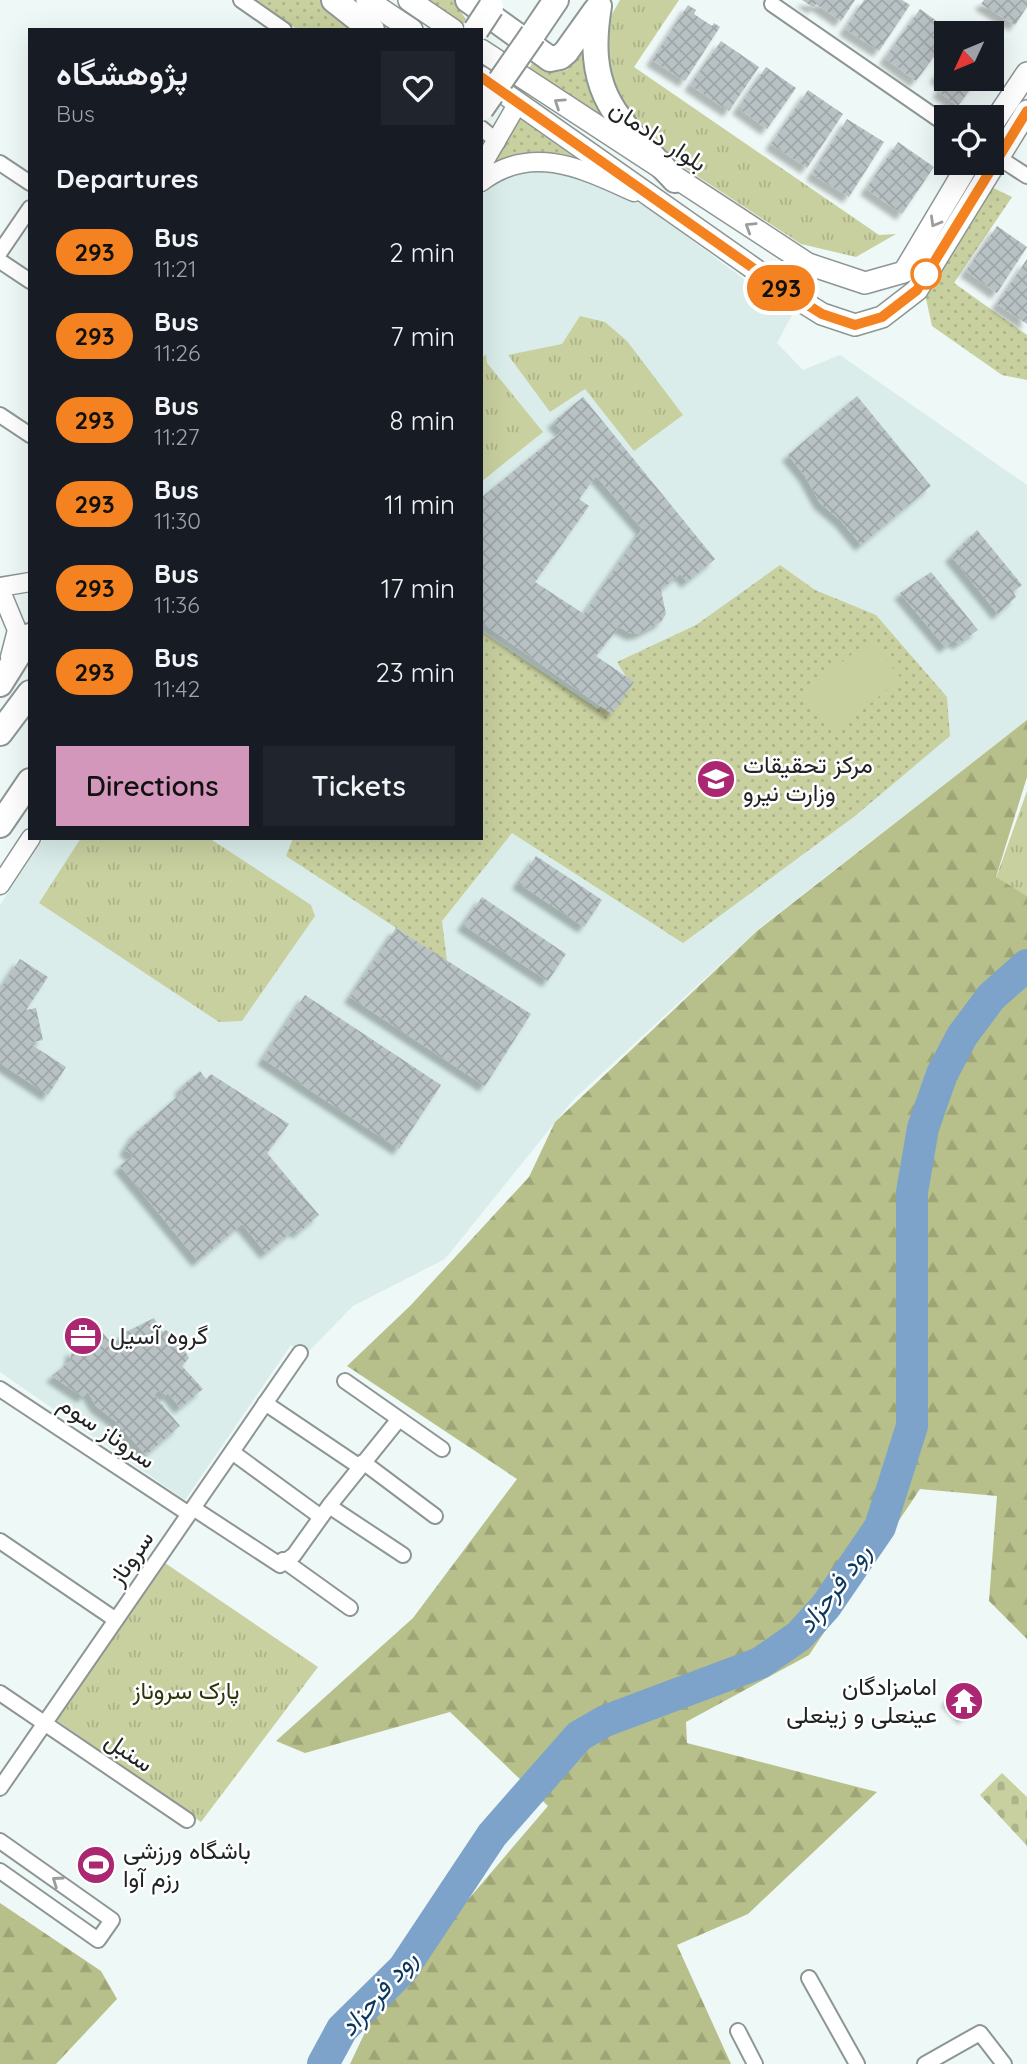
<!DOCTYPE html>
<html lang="en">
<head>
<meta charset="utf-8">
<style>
  :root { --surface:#171b24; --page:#20242c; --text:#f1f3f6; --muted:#9ea1a6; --accent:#d297ba }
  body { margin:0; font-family:Quicksand,Vazirmatn,sans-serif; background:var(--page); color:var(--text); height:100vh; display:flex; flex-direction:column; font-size:26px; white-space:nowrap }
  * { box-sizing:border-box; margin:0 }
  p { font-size:23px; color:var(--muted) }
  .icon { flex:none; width:38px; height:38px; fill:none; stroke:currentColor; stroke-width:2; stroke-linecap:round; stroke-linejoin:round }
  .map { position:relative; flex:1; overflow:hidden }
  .drawer { position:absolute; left:28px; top:28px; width:455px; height:812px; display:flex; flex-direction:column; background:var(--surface); border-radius:0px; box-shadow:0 7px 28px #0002 }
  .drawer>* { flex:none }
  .badge { padding:0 14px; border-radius:23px; font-size:24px; line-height:46px }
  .needle { width:46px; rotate:226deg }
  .controls { position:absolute; left:934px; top:21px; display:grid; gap:14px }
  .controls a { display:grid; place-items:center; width:70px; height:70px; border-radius:0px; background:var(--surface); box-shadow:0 7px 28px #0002; font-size:35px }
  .map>.badge { position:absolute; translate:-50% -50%; box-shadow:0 0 0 4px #fff }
  h2 { padding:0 28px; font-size:26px; line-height:63px }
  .round { display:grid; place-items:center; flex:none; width:74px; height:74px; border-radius:0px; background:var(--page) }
  .head { display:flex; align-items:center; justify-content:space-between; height:119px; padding:0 28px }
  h1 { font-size:33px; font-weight:600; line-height:52px }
  .primary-button { display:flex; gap:14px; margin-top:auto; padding:14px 28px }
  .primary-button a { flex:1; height:80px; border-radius:0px; background:var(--accent); color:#111; font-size:28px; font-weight:600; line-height:80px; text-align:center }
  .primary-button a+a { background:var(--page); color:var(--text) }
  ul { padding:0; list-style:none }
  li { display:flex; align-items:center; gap:21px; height:84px; padding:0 28px }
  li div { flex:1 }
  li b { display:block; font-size:26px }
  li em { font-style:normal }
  li .badge { min-width:77px; font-weight:700; text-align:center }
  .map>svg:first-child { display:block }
  .built { fill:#daedea }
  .grass { fill:url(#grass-tufts) }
  .forest { fill:url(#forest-firs) }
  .cemetery { fill:url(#cemetery-stones) }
  .garden { fill:url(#garden-dots) }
  .pitch { fill:#c8d09f }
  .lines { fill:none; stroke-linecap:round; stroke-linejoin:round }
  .river { stroke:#7da3cb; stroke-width:32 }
  .building { fill:url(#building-cross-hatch); fill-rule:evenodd; filter:url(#shadow) }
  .minor-casing { stroke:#8d9694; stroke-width:18 }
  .tertiary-casing { stroke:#8d9694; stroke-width:21 }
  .secondary-casing { stroke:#8d9694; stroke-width:24 }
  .trunk-casing { stroke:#8d9694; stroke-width:28 }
  .minor { stroke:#fff; stroke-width:14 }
  .tertiary { stroke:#fff; stroke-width:18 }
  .secondary { stroke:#fff; stroke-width:21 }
  .trunk { stroke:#fff; stroke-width:24 }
  .trunk-bridge-casing { stroke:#8d9694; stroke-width:28; stroke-linecap:butt }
  .trunk-bridge { stroke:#fff; stroke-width:24 }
  .oneway { stroke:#9b9c9c }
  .line-casing { stroke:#fff; stroke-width:16 }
  .line { stroke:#f58220; stroke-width:10 }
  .stop-dot { fill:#fff; stroke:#f58220; stroke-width:3.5 }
  .labels { text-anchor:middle; stroke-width:5; stroke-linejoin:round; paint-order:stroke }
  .street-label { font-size:24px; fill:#212424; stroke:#fff }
  .poi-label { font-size:24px; fill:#212424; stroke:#fff; text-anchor:start }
  .park-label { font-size:24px; fill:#30340a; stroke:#fff }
  .water-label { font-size:26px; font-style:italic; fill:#0c375d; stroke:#fff }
</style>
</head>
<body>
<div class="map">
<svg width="1027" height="2064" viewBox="0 0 1027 2064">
  <defs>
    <pattern id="grass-tufts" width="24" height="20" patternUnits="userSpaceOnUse" patternTransform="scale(1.75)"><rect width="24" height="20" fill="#c8d09f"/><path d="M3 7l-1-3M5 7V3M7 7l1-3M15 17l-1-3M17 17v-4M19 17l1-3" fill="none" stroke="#acb289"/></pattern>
    <pattern id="forest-firs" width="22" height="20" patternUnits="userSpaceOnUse" patternTransform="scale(1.75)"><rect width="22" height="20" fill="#b7c08a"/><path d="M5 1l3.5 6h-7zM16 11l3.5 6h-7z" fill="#9da577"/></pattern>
    <pattern id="cemetery-stones" width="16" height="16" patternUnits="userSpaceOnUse" patternTransform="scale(1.75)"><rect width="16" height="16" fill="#c8d09f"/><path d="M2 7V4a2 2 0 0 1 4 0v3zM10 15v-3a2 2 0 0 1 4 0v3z" fill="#acb289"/></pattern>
    <pattern id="garden-dots" width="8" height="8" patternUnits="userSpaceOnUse" patternTransform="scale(1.75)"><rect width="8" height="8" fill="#c8d09f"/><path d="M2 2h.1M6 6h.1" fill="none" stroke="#acb289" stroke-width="1.8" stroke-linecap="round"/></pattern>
    <pattern id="building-cross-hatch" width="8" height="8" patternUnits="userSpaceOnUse" patternTransform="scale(1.75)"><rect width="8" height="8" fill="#b8c1c4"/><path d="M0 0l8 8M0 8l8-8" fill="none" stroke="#9ea6a8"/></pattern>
    <filter id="shadow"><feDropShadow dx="-6" dy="6" stdDeviation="2" flood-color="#0004"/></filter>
  </defs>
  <rect width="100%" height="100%" fill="#eef8f6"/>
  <path class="built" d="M534,165l65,17 51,27 142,106 -15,28 26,27 37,-15 187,130v235l-265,206 -189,174 -128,159 -92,47 -47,48 -15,-9 -106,155 -185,-128v-467l44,-67h437v-651z"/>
  <path class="grass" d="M620,0h59l-45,67 245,168 17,-1 -40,23 -55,-13 -130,-85 -55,-62 -12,-38 7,-43z
    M580,316l25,6 22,19 56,74 -49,36 -49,-62 -35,23 -42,-57 54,-11z
    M486,354l1,9 56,69 -62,50v-123z
    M1027,791v105l-31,-18z
    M81,838h128l102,67 4,11 -73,105 -23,1 -180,-119z
    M165,1563l153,104 -117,155 -146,-103z"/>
  <path class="forest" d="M1027,720v57l-31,100 31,19v743l-38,-38 8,-105 -77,-7 -111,166 -123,67 1,21 190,49 -129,122 -71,31 54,119h-381l28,-59 170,-199 -98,-94 -145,41 -29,-12 137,-123 104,-139 -170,-113 64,-61 118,-128 26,-55 202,-191z
    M0,1903l101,68 16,28 -61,65h-56z"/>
  <path class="cemetery" d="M1002,1773l25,24v49l-47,-51z"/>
  <path class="garden" d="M254,0h68l37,30h-61z
    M423,0h31l12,20 -4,6z
    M583,44l41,91 -96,-65 7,-11 22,13 10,-2z
    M520,117l80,53 -25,-10 -90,14z
    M989,186l23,11 -58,86 73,52v45l-25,-5 -70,-49 -7,-32z
    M780,565l35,25 61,25 71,82 3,39 -95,80 -172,127 -171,-110 -70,88 5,40 -161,-105 7,-18h188v-207l117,78 30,-29 -11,-18 79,-37z"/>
  <path class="pitch" d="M869,640l32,38 -66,55 -32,-39z"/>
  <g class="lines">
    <path class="river" d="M323,2064l19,-35 61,-60 89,-134 87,-99 26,-15 155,-58 39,-27 27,-30 54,-79 32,-101v-234l11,-64 19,-54 20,-38 29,-39 36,-32"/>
  </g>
  <path class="building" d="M802,0h53l-14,21 -25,-17 -2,4z
    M864,0h38l8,5 -31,46 -34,-22z
    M984,0h43v7l-12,18 -34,-21z
    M688,5l8,5 -2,4 18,12 2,-3 6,4 -35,54 -33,-21z
    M920,9l32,23 -5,1v6l-31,42 -31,-23z
    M721,41l38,26 -30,44 -39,-26z
    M947,62v17h31l-20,27 -19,-14 5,-9 -8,-6z
    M766,67l30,21 -29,41 -29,-21z
    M808,90l35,24 -36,54 -36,-24z
    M847,119l37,23 -35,55 -37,-23z
    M898,142l36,25 -32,47 -36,-25z
    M997,226l30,21 -30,46 -31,-22z
    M1027,259v65l-30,-20z
    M857,396l74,90 -70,59 -20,-24 -21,-18 -15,-27 -17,-21z
    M583,397l132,162 -28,23 -7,-8 -19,16 5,24 -5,8 -21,11 -8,1 -13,-7 -23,29 38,26 -22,32 -131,-92v-124l81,-67 -9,-9zM596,476l46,53 -58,85 -49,-32 54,-76 -10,-7z
    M977,530l45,55 -9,7 3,5 -18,17 -47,-58z
    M931,572l47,58 -20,14 -4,-4 -9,7 -45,-54z
    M536,856l66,44 -18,27 -66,-44z
    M482,897l84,57 -18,27 -85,-56z
    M396,928l135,86 -46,72 -135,-89z
    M20,959l28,18 -22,33 10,-2 7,32 -14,3 37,24 -18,28 -48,-32v-73z
    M305,995l136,90 -42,64 -136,-90z
    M200,1071l6,8 5,-5 78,50 -22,29 52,62 -21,18 -3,-4 -29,24 -24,-29 -44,37 -78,-95 13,-11 -8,-5 10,-17 48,-41 -3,-4z
    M154,1318l8,14 4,-2 15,14 8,14 -7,8 21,23 -23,19 -12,-15 -4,4 -5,-7 -5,5 26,31 -34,29 -32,-35 -18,-14 -8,-14 -5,5 -31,-21 18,-15 2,-12 9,3 22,-19 17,21 6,-4 -6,-15z
    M964,1683l18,18 -18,17 -17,-18z"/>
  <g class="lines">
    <g class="minor-casing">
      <path id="minor" d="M241,0l43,30
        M772,4l175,121
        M481,128l17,14
        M993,154l34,22
        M0,163l30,20
        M0,252l30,-44
        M0,261l30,20
        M0,415l30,20
        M345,1381l97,68
        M0,1389l189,125
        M265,1403l95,64
        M232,1452l89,65
        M363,1462l72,54
        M329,1506l74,49
        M193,1508l87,57 14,-10 35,-49 70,-87
        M0,1541l116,79
        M283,1560l67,48
        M0,1693l187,127
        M0,1788l300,-435
        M0,1841l112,79 -14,20 -98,-69
        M809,1978l48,86
        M738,2031l17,33
        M925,2064l55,-31 24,31"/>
    </g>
    <g class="tertiary-casing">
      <path id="tertiary" d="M481,167l37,-64
        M481,182c51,-39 102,-13 153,10
        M0,587l30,-5
        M0,589l17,41 -7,27
        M0,885l31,-47"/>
    </g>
    <g class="secondary-casing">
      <path id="secondary" d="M367,0l45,30
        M409,0l44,30
        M481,50l327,214 57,19 39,-11 65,-109
        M481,77l309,217 32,20 33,11 27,-8 35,-27 110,-179
        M992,125l35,-52"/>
    </g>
    <g class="trunk-casing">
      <path id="trunk" d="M334,0l38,30
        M468,0l82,59 10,-2 6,-5 30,-42
        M599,6c-15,90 19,113 76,174
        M533,34l23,-34
        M0,684l30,-48
        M0,733l30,-40
        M0,825l30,-44"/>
    </g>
    <use href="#minor" class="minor"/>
    <use href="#tertiary" class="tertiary"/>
    <use href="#secondary" class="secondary"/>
    <use href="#trunk" class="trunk"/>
    <g class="trunk-bridge-casing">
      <path id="trunk-bridge" d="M476,30l15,-23
        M481,109l52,-75"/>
    </g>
    <use href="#trunk-bridge" class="trunk-bridge"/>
  </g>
  <defs><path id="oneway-chevron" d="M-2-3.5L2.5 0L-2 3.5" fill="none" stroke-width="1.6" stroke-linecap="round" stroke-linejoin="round" transform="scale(1.75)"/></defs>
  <g class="oneway">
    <use href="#oneway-chevron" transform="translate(559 103) rotate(-146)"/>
    <use href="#oneway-chevron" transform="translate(935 222) rotate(120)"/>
    <use href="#oneway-chevron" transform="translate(750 227) rotate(-148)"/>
    <use href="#oneway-chevron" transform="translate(57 1881) rotate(-145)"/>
  </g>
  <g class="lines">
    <g class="line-casing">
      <path id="line" d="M481,77l309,217 32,20 33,11 27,-8 35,-27 110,-179"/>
    </g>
    <use href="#line" class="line"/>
  </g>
  <defs>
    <g id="university-disc" transform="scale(2.0125)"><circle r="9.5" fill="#ab2771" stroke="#fff"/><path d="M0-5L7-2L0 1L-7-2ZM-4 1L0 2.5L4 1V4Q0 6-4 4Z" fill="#fff"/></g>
    <g id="office-disc" transform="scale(2.0125)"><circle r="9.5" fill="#ab2771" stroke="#fff"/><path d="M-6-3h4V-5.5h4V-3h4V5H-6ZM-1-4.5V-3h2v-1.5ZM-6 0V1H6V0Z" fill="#fff"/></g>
    <g id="temple-disc" transform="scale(2.0125)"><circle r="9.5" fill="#ab2771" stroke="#fff"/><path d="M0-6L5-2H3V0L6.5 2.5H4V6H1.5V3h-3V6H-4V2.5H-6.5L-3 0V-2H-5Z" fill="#fff"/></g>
    <g id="stadium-disc" transform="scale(2.0125)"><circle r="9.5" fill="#ab2771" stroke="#fff"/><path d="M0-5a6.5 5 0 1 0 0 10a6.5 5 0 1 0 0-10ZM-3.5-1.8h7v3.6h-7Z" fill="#fff"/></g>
  </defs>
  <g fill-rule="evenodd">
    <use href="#university-disc" x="716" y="779"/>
    <use href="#office-disc" x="83" y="1336"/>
    <use href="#temple-disc" x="964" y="1701"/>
    <use href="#stadium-disc" x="96" y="1865"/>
  </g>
  <circle class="stop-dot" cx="926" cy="274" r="14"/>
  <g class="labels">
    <g class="street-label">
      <text transform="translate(658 136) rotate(33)" y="8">بلوار دادمان</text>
      <text transform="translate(107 1432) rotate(34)" y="8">سروناز سوم</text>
      <text transform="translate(131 1558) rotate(-55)" y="8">سروناز</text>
      <text transform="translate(129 1752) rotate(34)" y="8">سنبل</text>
    </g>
    <g class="poi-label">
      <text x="743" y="773">مرکز تحقیقات<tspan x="743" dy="28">وزارت نیرو</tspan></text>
      <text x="110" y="1344">گروه آسیل</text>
      <text x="937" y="1695" text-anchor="end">امامزادگان<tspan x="937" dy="28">عینعلی و زینعلی</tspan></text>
      <text x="123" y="1859">باشگاه ورزشی<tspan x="123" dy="28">رزم آوا</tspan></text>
    </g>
    <g class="park-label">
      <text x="186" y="1699">پارک سروناز</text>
    </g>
    <g class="water-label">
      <text transform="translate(834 1588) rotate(-53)" y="9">رود فرحزاد</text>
      <text transform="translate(378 1993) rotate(-49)" y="9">رود فرحزاد</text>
    </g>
  </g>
</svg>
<div class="controls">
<a><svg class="needle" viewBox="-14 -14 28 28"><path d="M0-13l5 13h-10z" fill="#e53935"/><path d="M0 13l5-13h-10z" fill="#9ea1a6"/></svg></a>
<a><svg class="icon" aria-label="locate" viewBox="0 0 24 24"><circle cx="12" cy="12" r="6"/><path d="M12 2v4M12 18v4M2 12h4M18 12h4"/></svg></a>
</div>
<b class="badge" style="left:781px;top:288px;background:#f58220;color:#111">293</b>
<section class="drawer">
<div class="head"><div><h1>پژوهشگاه</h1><p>Bus</p></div><a class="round"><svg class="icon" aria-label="heart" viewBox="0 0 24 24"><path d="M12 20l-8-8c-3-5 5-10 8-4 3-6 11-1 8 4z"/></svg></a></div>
<h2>Departures</h2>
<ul>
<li><span class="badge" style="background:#f58220;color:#111">293</span><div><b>Bus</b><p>11:21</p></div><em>2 min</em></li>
<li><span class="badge" style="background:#f58220;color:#111">293</span><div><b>Bus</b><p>11:26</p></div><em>7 min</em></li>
<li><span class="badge" style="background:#f58220;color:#111">293</span><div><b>Bus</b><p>11:27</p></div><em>8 min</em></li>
<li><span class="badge" style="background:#f58220;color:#111">293</span><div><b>Bus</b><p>11:30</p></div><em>11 min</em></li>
<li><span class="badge" style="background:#f58220;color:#111">293</span><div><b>Bus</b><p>11:36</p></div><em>17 min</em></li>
<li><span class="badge" style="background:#f58220;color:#111">293</span><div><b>Bus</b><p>11:42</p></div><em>23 min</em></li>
</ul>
<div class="primary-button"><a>Directions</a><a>Tickets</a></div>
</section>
</div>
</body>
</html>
